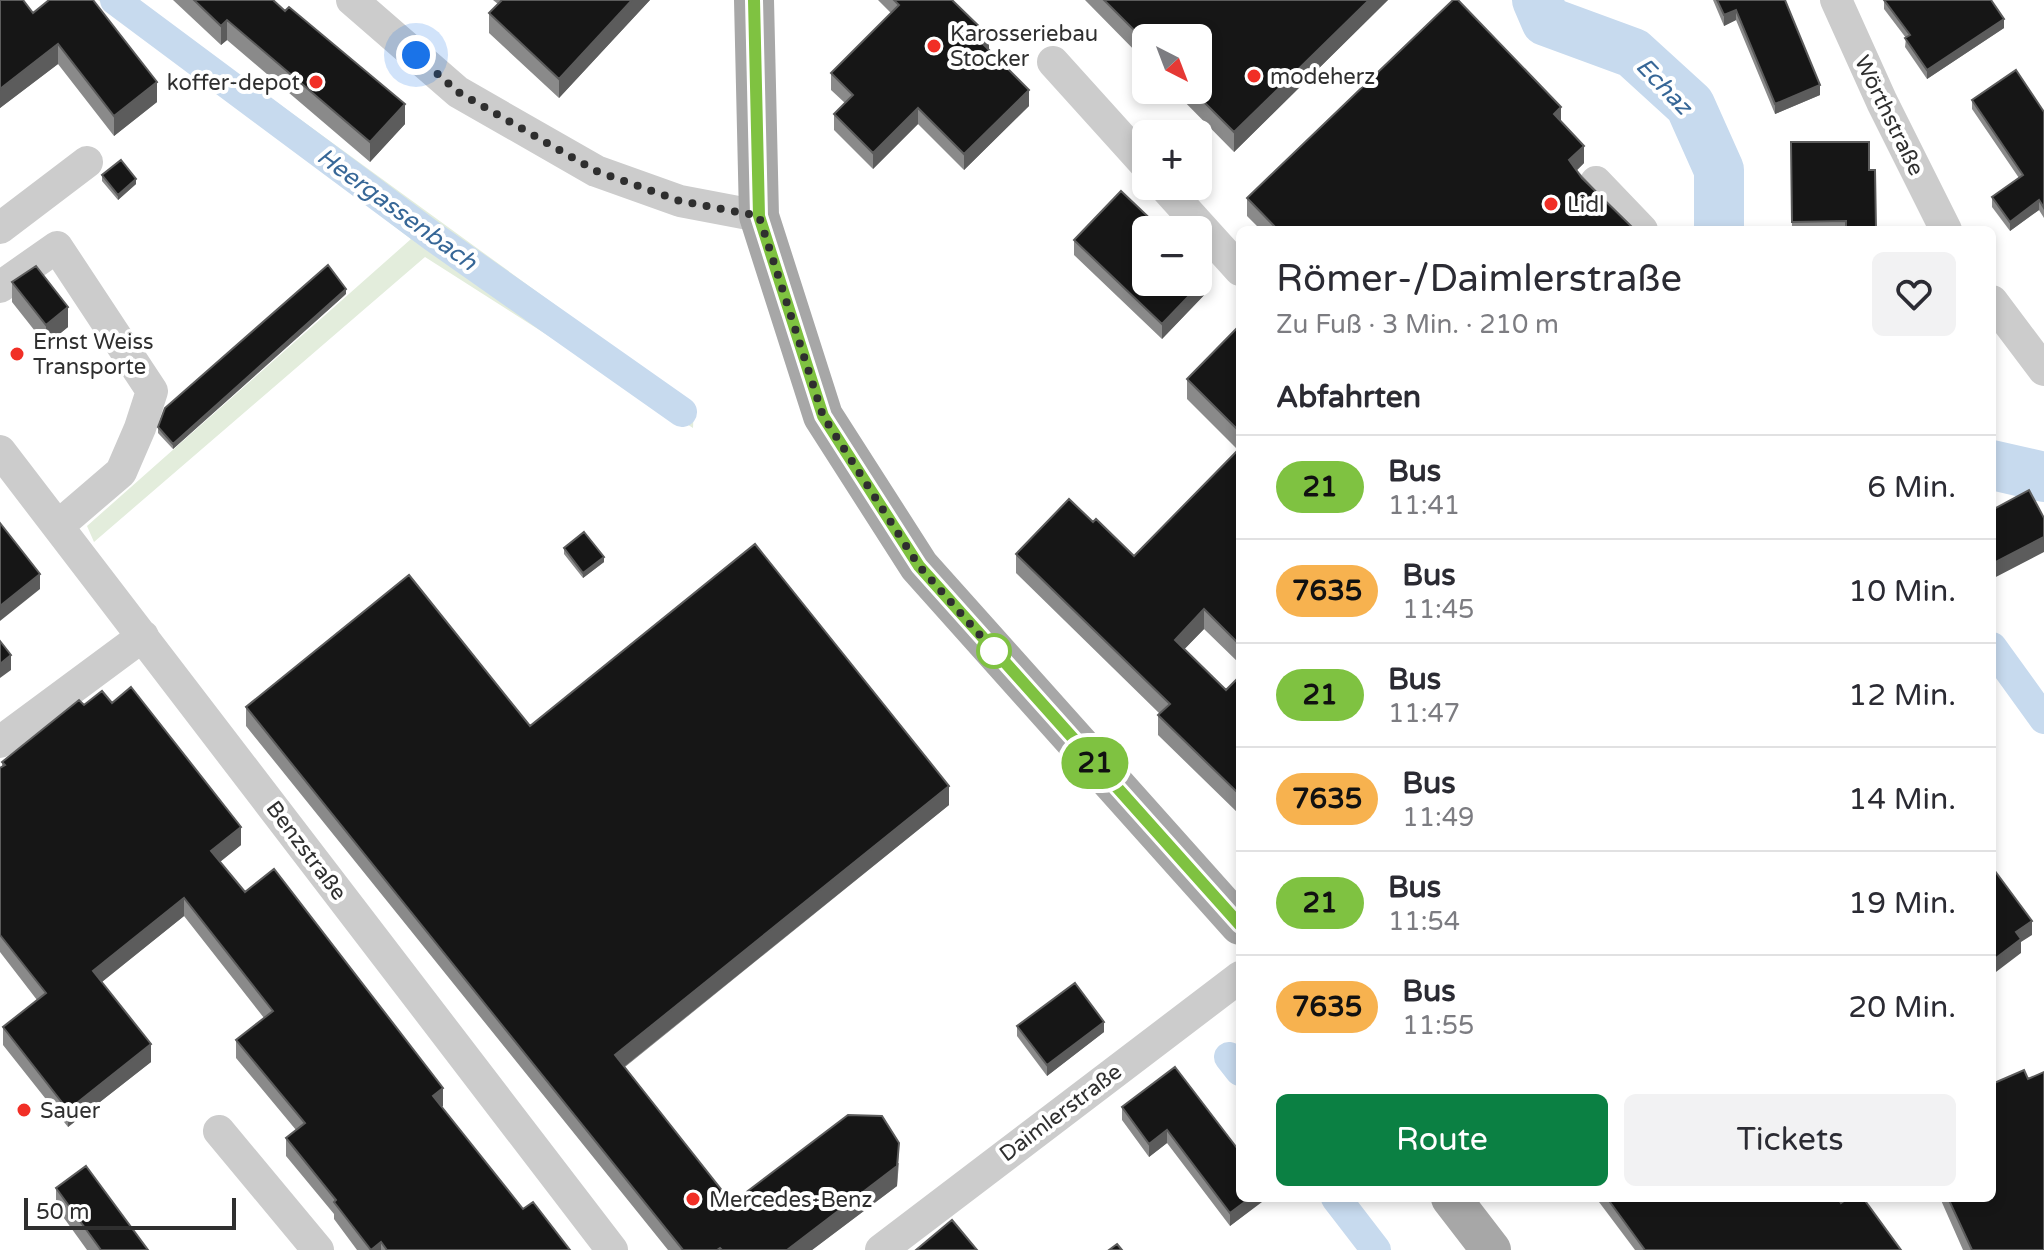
<!DOCTYPE html>
<html lang="de">
<head>
<meta charset="utf-8">
<style>
  :root { --surface:#fff; --page:#f2f2f3; --text:#2b2b33; --muted:#7c7c81; --line:#e1e1e2; --accent:#0b8043 }
  body { margin:0; font-family:"Varela Round",sans-serif; background:var(--page); color:var(--text); height:100vh; display:flex; flex-direction:column; font-size:30px; white-space:nowrap }
  * { box-sizing:border-box; margin:0 }
  p { font-size:26px; color:var(--muted) }
  .icon { flex:none; width:44px; height:44px; fill:none; stroke:currentColor; stroke-width:2; stroke-linecap:round; stroke-linejoin:round }
  .map { position:relative; flex:1; overflow:hidden }
  .sheet { position:absolute; left:1236px; top:226px; width:760px; height:976px; display:flex; flex-direction:column; background:var(--surface); border-radius:12px; box-shadow:0 4px 12px #0003 }
  .sheet>* { flex:none }
  .badge { padding:0 16px; border-radius:26px; font-size:28px; line-height:52px }
  .needle { width:52px; rotate:138deg }
  .buttons { position:absolute; left:1132px; top:24px; display:grid; gap:16px }
  .buttons a { display:grid; place-items:center; width:80px; height:80px; border-radius:12px; background:var(--surface); box-shadow:0 4px 12px #0003; font-size:40px }
  .scale { position:absolute; left:24px; bottom:20px; width:212px; box-sizing:border-box; padding-left:8px; border:4px solid #2f2f2f; border-top:0; font-size:22px; line-height:28px; white-space:nowrap; color:#2f2f2f; -webkit-text-stroke:6px #fff; paint-order:stroke }
  .you { position:absolute; width:40px; height:40px; margin:-20px; border:6px solid #fff; border-radius:50%; background:#1a73e8; box-shadow:0 0 0 12px #1a73e833 }
  .map>.badge { position:absolute; translate:-50% -50%; box-shadow:0 0 0 4px #fff }
  h2 { padding:0 40px; font-size:30px; line-height:72px }
  .round { display:grid; place-items:center; flex:none; width:84px; height:84px; border-radius:12px; background:var(--page) }
  .head { display:flex; align-items:center; justify-content:space-between; height:136px; padding:0 40px }
  h1 { font-size:38px; font-weight:600; line-height:60px }
  .cta { display:flex; gap:16px; margin-top:auto; padding:16px 40px }
  .cta a { flex:1; height:92px; border-radius:12px; background:var(--accent); color:#fff; font-size:32px; font-weight:600; line-height:92px; text-align:center }
  .cta a+a { background:var(--page); color:var(--text) }
  ul { padding:0; list-style:none }
  li { display:flex; align-items:center; gap:24px; height:104px; padding:0 40px; border-top:2px solid var(--line) }
  li div { flex:1 }
  li b { display:block; font-size:30px }
  li em { font-style:normal }
  li .badge { min-width:88px; font-weight:700; text-align:center }
  .map>svg:first-child { display:block }
  .green { fill:#e3eddc }
  .lines { fill:none; stroke-linecap:round; stroke-linejoin:round }
  .canal { stroke:#c7daee; stroke-width:30 }
  .river { stroke:#c7daee; stroke-width:50 }
  .minor { stroke:#ccc; stroke-width:32 }
  .major { stroke:#a7a7a7; stroke-width:40 }
  .wall { fill:#8a8a8a }
  .shaded-wall { fill:#5c5c5c }
  .building { fill:#161616; stroke:#5c5c5c; stroke-width:2 }
  .line-casing { stroke:#fff; stroke-width:18 }
  .line { stroke:#7fc241; stroke-width:12 }
  .walk { stroke:#2f2f2f; stroke-width:8; stroke-dasharray:0 14.4 }
  .poi-dot { fill:#f12f26; stroke:#fff; stroke-width:3 }
  .stop-dot { fill:#fff; stroke:#7fc241; stroke-width:4 }
  .labels { text-anchor:middle; stroke-width:8; stroke-linejoin:round; paint-order:stroke }
  .poi-label { font-size:22px; fill:#2f2f2f; stroke:#fff; text-anchor:start }
  .street-label { font-size:22px; fill:#2f2f2f; stroke:#fff }
  .water-label { font-size:24px; font-style:italic; fill:#376797; stroke:#fff }
</style>
</head>
<body>
<div class="map">
<svg width="2044" height="1250" viewBox="0 0 2044 1250">
  <rect width="100%" height="100%" fill="#fff"/>
  <path class="green" d="M98,0h38l558,406 -1,22 -268,-171 -331,285 -7,-16 324,-287z"/>
  <g class="lines">
    <path class="canal" d="M115,0l317,236 250,176
      M1992,647l52,72
      M1229,1057l11,14
      M1336,1198l40,52"/>
    <path class="river" d="M1537,0l9,21 87,32 57,52 29,65v60
      M1992,465l52,12"/>
    <path class="minor" d="M352,0l106,92 138,79 84,30 79,15
      M1836,0l46,102 64,128
      M1053,62l93,103
      M1596,182l46,48
      M1164,186l76,84
      M0,228l87,-66
      M0,287l57,-40 95,144 -12,37 -19,44 -63,54
      M1992,301l52,69
      M0,451l612,799
      M0,742l143,-106
      M219,1131l99,119
      M881,1250l359,-273"/>
    <path class="major" d="M754,0l5,216 64,200 96,150 321,359
      M1451,1198l40,52"/>
  </g>
  <path class="wall" d="M0,0l33,13 124,89 -43,34 -56,-72 -58,44z
    M173,0h100l132,124 -35,38 -143,-122 -6,5z
    M493,0h157l-91,98 -70,-65v-20l9,-9z
    M878,0h74l77,106 -65,64 -46,-46 -45,45 -39,-39v-16l11,-11 -14,-13v-17l60,-60z
    M1085,0h303l-154,152 -61,-62h25l-52,-52v24z
    M1713,0h72l35,95 -45,19 -39,-94 -12,6z
    M1884,0l120,28 -77,51 -22,-32 1,-9 -22,-29z
    M1972,100l72,12v106l-5,-8 -29,21 -18,-24v-10l27,-19 -47,-69z
    M1561,121l23,42 -7,7 56,60h-372l-14,-14v-18z
    M1791,142l78,28 7,60h-84z
    M102,175l34,9 -18,16 -16,-19z
    M1074,240l135,50 -47,49 -88,-84z
    M12,282l56,45 -22,18 -34,-43z
    M346,294l-173,155 -15,-16v-6z
    M1240,325v339l-36,-35 -20,20 42,41 14,-14v139l-82,-80v-20l2,-1 -144,-141v-19l77,-32 41,34 104,-106 -51,-51v-20z
    M564,548l40,14 -21,16 -19,-24z
    M112,703l129,142 -21,17 25,30 198,214 -2,1 82,102 47,41h-213l-23,-31v-5l-48,-58v-18l10,-8 -60,-72v-18l28,-22 -80,-102 -82,66 49,80 -83,65 -65,-82v-18l34,-27 -37,-48v-184l2,-1v-5l82,-57z
    M246,707l284,19 419,79 -324,262 107,136 167,-40 -2,23 -85,64h-144l-422,-524z
    M1017,1026l87,6 -57,44 -30,-40z
    M1175,1067l91,131 -36,28 -63,-83 -18,14 -27,-37v-13z
    M2028,1079l16,171h-81l-23,-52h52z
    M56,1188l92,62h-61l-31,-43z
    M1596,1198h242l3,5 60,47h-266z"/>
  <path class="shaded-wall" d="M632,0h18l-91,98v-19z
    M1369,0h19l-154,152v-20z
    M1736,10v10l-12,6v-11z
    M2004,19v9l-77,51v-9z
    M227,20v20l-6,5v-19z
    M989,36v17l-7,-10z
    M58,44v20l-58,44v-19z
    M157,82v20l-43,34v-20z
    M1820,85v10l-45,19v-10z
    M1029,90v16l-65,64v-16z
    M405,104v20l-35,38v-20z
    M1561,107v17l-7,-10z
    M918,108v16l-45,45v-16z
    M1584,146v17l-15,15v-18z
    M136,179v5l-18,16v-5z
    M2039,200v10l-29,21v-9z
    M1209,275v15l-47,49v-15z
    M346,289v5l-173,155v-5z
    M68,307v20l-22,18v-20z
    M2044,537v15l-52,27v-15z
    M604,557v5l-21,16v-5z
    M40,574v15l-40,32v-15z
    M1204,609v20l-29,30v-19z
    M11,655v15l-11,8v-14z
    M949,786v19l-334,269v-19z
    M241,827v18l-30,24v-18z
    M184,898v18l-91,73v-18z
    M2032,921v14l-11,7v11l-29,22v-14l24,-29z
    M1104,1022v10l-57,44v-11z
    M151,1044v18l-83,65v-17z
    M443,1088v18l-10,8v-18z
    M1167,1130v13l-18,14v-13z
    M899,1143l-2,43 -85,64h-25z
    M1250,1198h16v1l-36,27v-13z
    M381,1242v8h-10z"/>
  <path class="building" d="M0,0h23l10,13 16,-13h44l64,82 -43,34 -56,-72 -58,45z
    M194,0h79l12,11 4,-4 116,97 -35,38 -143,-122 -6,6z
    M502,0h130l-73,79 -70,-66z
    M894,0h58l37,36 -7,7 47,47 -65,64 -46,-46 -45,45 -39,-39 19,-19 -22,-22 68,-68z
    M1104,0h265l-135,132 -42,-42h6v-52h-52v4z
    M1453,0h5l103,107 -7,7 30,32 -15,14 13,18 51,50 -2,2h-324l-2,-1 -1,1h-26l-31,-32z
    M1717,0h68l35,85 -45,19 -39,-94 -12,5z
    M1884,0h107l13,19 -77,51 -22,-32 5,-3z
    M2016,70l28,42v96l-5,-8 -29,22 -18,-25 31,-22 -51,-75z
    M1791,142h78v28h6l1,60h-30v-9l-54,1z
    M121,160l15,19 -18,16 -16,-20z
    M1121,191l41,39h-16v52h52v-17l11,10 -47,49 -88,-84z
    M328,265l18,24 -173,155 -15,-17 7,-19z
    M36,266l32,41 -22,18 -34,-43z
    M1240,325v107l-53,-53z
    M1240,448v197l-36,-36 -29,31 51,50 14,-14v119l-82,-80 12,-11 -154,-150 53,-55 24,23 3,-3 38,37z
    M2029,490l15,28v19l-52,27v-54z
    M0,523l40,51 -40,32z
    M584,532l20,25 -21,16 -19,-25z
    M755,544l194,242 -334,269 117,148 116,-88 34,1 17,27 -2,23 -110,84h-65l-2,-2 -3,2h-34l-437,-543 163,-132 121,151z
    M0,641l11,14 -11,9z
    M131,687l110,140 -30,24 34,41 29,-23 169,219 -10,8 90,113 10,-7 37,48h-183l-6,-8 -10,8 -37,-48 2,-2 -50,-62 19,-15 -69,-83 37,-29 -89,-113 -91,73 58,73 -83,66 -65,-83 43,-34 -46,-58v-167l5,-3 -3,-3 77,-62 5,5 18,-14 10,12z
    M1992,867l40,54 -16,11 5,7 -29,22z
    M1075,983l29,39 -57,43 -30,-39z
    M1175,1067l65,85v46h10l-20,15 -63,-83 -18,14 -27,-37z
    M2024,1070l4,9 16,-7v178h-72l-24,-52h44v-114z
    M86,1166l62,84h-47l-45,-62z
    M1607,1198h231l3,5 7,-5h15l38,52h-256z
    M952,1220l25,30h-61z
    M1117,1244l5,6h-13z"/>
  <g class="lines">
    <g class="line-casing">
      <path id="line" d="M754,0l5,216 64,200 96,150 321,359"/>
    </g>
    <use href="#line" class="line"/>
    <path class="walk" d="M416,55l42,37 138,79 84,30 79,15 64,200 96,150 75,85"/>
  </g>
  <g class="poi-dot">
    <circle cx="934" cy="46" r="8"/>
    <circle cx="1254" cy="76" r="8"/>
    <circle cx="316" cy="82" r="8"/>
    <circle cx="1551" cy="204" r="8"/>
    <circle cx="17" cy="354" r="8"/>
    <circle cx="24" cy="1110" r="8"/>
    <circle cx="693" cy="1199" r="8"/>
  </g>
  <circle class="stop-dot" cx="994" cy="651" r="16"/>
  <g class="labels">
    <g class="poi-label">
      <text x="950" y="41">Karosseriebau<tspan x="950" dy="25">Stocker</tspan></text>
      <text x="1270" y="84">modeherz</text>
      <text x="300" y="90" text-anchor="end">koffer-depot</text>
      <text x="1567" y="212">Lidl</text>
      <text x="33" y="349">Ernst Weiss<tspan x="33" dy="25">Transporte</tspan></text>
      <text x="40" y="1118">Sauer</text>
      <text x="709" y="1207">Mercedes-Benz</text>
    </g>
    <g class="street-label">
      <text transform="translate(1890 115) rotate(64)" y="8">Wörthstraße</text>
      <text transform="translate(307 850) rotate(53)" y="8">Benzstraße</text>
      <text transform="translate(1060 1112) rotate(-37)" y="8">Daimlerstraße</text>
    </g>
    <g class="water-label">
      <text transform="translate(1664 86) rotate(46)" y="8">Echaz</text>
      <text transform="translate(397 209) rotate(36)" y="8">Heergassenbach</text>
    </g>
  </g>
</svg>
<div class="buttons">
<a><svg class="needle" viewBox="-14 -14 28 28"><path d="M0-13l5 13h-10z" fill="#e53935"/><path d="M0 13l5-13h-10z" fill="#7c7c81"/></svg></a>
<a>+</a>
<a>−</a>
</div>
<div class="scale">50 m</div>
<div class="you" style="left:416px;top:55px"></div>
<b class="badge" style="left:1095px;top:763px;background:#7fc241;color:#111">21</b>
<section class="sheet">
<div class="head"><div><h1>Römer-/Daimlerstraße</h1><p>Zu Fuß · 3 Min. · 210 m</p></div><a class="round"><svg class="icon" aria-label="heart" viewBox="0 0 24 24"><path d="M12 20l-8-8c-3-5 5-10 8-4 3-6 11-1 8 4z"/></svg></a></div>
<h2>Abfahrten</h2>
<ul>
<li><span class="badge" style="background:#7fc241;color:#111">21</span><div><b>Bus</b><p>11:41</p></div><em>6 Min.</em></li>
<li><span class="badge" style="background:#f7b24f;color:#111">7635</span><div><b>Bus</b><p>11:45</p></div><em>10 Min.</em></li>
<li><span class="badge" style="background:#7fc241;color:#111">21</span><div><b>Bus</b><p>11:47</p></div><em>12 Min.</em></li>
<li><span class="badge" style="background:#f7b24f;color:#111">7635</span><div><b>Bus</b><p>11:49</p></div><em>14 Min.</em></li>
<li><span class="badge" style="background:#7fc241;color:#111">21</span><div><b>Bus</b><p>11:54</p></div><em>19 Min.</em></li>
<li><span class="badge" style="background:#f7b24f;color:#111">7635</span><div><b>Bus</b><p>11:55</p></div><em>20 Min.</em></li>
</ul>
<div class="cta"><a>Route</a><a>Tickets</a></div>
</section>
</div>
</body>
</html>
